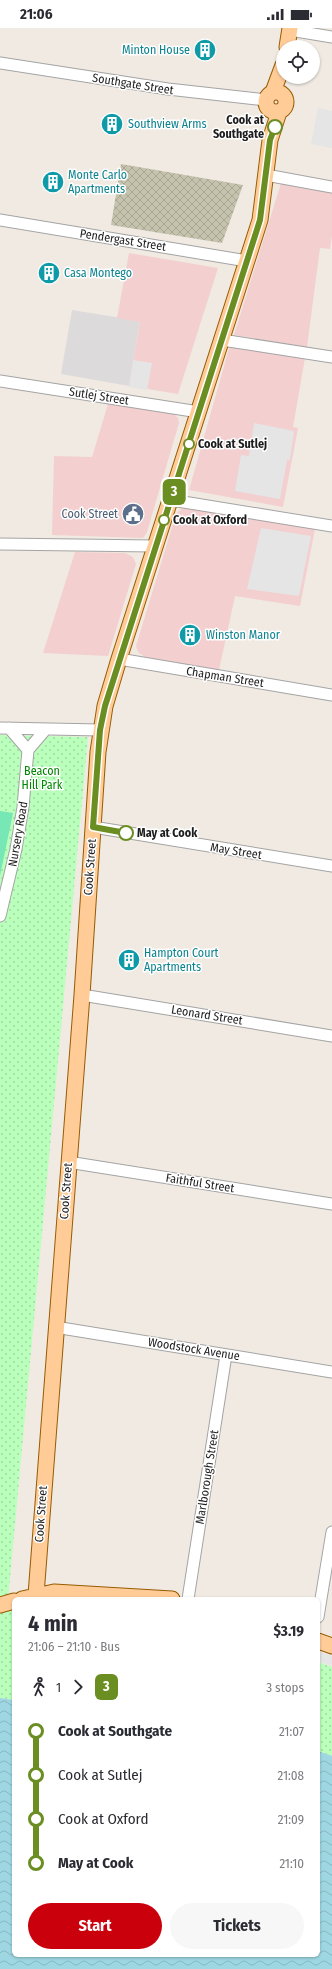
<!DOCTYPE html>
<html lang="en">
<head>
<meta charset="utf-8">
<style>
  :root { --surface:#fff; --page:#f7f7f7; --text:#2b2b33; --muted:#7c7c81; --accent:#cb000d }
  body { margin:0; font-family:"Fira Sans Condensed",sans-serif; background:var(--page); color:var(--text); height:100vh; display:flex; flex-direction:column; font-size:15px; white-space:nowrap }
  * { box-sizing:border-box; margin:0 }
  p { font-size:13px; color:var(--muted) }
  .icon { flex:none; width:22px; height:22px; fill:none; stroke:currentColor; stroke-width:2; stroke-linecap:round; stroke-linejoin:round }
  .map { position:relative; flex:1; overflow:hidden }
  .side { position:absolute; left:12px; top:1569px; width:308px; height:360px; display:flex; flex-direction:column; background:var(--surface); border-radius:6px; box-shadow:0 1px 3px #0004 }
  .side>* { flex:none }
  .badge { padding:0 8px; border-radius:6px; font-size:14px; line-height:26px }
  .controls { position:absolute; left:276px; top:12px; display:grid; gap:8px }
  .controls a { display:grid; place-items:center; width:44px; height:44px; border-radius:50%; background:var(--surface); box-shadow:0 1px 3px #0004; font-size:20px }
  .map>.badge { position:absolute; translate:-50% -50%; box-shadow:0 0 0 2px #fff }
  .legs { display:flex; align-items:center; gap:6px; height:44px; padding:0 16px; font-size:13px }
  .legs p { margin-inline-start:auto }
  .headline { display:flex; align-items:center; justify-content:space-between; height:68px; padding:0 16px }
  h1 { font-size:22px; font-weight:700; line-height:30px }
  .cta { display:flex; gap:8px; margin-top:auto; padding:8px 16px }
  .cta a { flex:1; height:46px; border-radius:24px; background:var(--accent); color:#fff; font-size:16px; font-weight:700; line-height:46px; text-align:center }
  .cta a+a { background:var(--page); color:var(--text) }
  ul { padding:0 16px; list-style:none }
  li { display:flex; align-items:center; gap:14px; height:44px; font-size:15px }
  li i { display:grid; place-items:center; width:6px; height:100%; margin:0 5px; background:currentColor }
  li i::after { content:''; width:10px; height:10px; margin:-5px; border:3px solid; border-radius:50%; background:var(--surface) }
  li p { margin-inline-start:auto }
  li:first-child i { background:linear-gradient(#0000 50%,currentColor 0) }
  li:last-child i { background:linear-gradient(currentColor 50%,#0000 0) }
  .status { display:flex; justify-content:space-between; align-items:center; height:28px; padding:0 20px; background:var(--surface); direction:ltr }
  .status svg { height:11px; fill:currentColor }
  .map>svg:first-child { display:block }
  .residential { fill:#dcdada }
  .commercial { fill:#f3cfd0 }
  .construction { fill:url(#construction-cross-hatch) }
  .park { fill:url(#park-dots) }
  .pitch { fill:#77e7b5 }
  .parking { fill:#e5e5e5 }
  .water { fill:url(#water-waves) }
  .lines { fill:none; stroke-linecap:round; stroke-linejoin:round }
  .minor-casing { stroke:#a4a4a4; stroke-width:13 }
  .major-casing { stroke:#975b00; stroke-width:17 }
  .minor { stroke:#fff; stroke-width:11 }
  .major { stroke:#ffcc98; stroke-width:15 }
  .line-1-casing { stroke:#fff; stroke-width:9 }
  .line-1 { stroke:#6b8e23; stroke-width:6 }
  .stop-1-dot { fill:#fff; stroke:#6b8e23; stroke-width:2 }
  .labels { text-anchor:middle; stroke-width:3; stroke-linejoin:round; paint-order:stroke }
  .culture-label { font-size:12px; fill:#0d838f; stroke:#fff; text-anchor:start }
  .street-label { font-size:12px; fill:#1d1d1d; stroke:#fff }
  .stop-label { font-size:12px; font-weight:bold; fill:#1d1d1d; stroke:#fff; text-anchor:start }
  .service-label { font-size:12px; fill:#4e5e75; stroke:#fff; text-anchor:end }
  .park-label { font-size:12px; fill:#008702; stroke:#fff }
</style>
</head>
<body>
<div class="status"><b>21:06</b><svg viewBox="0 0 49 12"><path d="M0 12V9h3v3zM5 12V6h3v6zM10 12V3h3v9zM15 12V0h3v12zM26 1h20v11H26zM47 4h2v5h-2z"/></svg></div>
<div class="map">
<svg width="332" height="1941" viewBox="0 0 332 1941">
  <defs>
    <pattern id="construction-cross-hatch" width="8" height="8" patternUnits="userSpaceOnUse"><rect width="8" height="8" fill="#c5c3ad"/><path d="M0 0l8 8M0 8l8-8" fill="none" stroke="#a9a794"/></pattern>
    <pattern id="park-dots" width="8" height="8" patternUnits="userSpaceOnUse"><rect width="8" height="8" fill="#baffbb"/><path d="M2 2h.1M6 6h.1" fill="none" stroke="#9fdaa0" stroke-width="1.8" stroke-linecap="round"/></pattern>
    <pattern id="water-waves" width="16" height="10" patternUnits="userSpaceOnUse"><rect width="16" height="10" fill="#9ed7e2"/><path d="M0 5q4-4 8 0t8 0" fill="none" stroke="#88b8c1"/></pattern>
  </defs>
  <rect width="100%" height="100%" fill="#f0eae2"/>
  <path class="residential" d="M72,282l68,11 -11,65 -68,-12z"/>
  <path class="commercial" d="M281,155l51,10v43l-2,13 -10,-1 -13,99 -73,-12z
    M129,225l89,15 -40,126 -49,-8 11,-64 -23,-4z
    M230,317l75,13 -12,69 5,1 -15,79 -94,-17z
    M108,376l66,10 4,4 1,5 -32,109 -4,6 -91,-3 2,-79 38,1z
    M182,480h9l124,21 -15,77 -65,-10 -16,74 -74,-13 -7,-5 -2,-6 40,-132z
    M75,524l50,1 8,4 3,7 -28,92 -65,-3z"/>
  <path class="construction" d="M121,136l122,21 -21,58 -111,-18z"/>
  <path class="park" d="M0,707l88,2 -81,873 7,-2v92l-14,-2z
    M318,1634l14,5v89l-14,-5z"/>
  <path class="pitch" d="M0,783l13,2 -13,63z"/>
  <path class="parking" d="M318,80l14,3v37l-21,-4z
    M133,332l19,3 -5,27 -18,-3z
    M254,395l40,8 -4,29h-3l-7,39 -45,-8 6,-36 8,1z
    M261,500l50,8 -12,60 -52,-7z
    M318,1623l14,5v10l-14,-5z"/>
  <path class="water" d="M0,1670l14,2v255h304v-204l14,5v213h-332z"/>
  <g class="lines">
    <g class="minor-casing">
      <path id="minor" d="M290,2l42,7
        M0,35l168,26 98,11
        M266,147l66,12
        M0,192l247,41
        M222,312l110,17
        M0,353l199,31
        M171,472l161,26
        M0,516l154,2
        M119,631l213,36
        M0,700l100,2
        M9,700l19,22
        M93,799l239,39
        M0,888l16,-67 7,-42 5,-57 18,-21
        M82,967l250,41
        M68,1134l264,42
        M55,1299l277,45
        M188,1571l38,-244
        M318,1589l14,-85"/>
    </g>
    <g class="major-casing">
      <path id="major" d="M287,19l3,-19
        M266 74a10 10 0 1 1 20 0a10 10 0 1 1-20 0Z
        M273,64l10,-27
        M36,1567l46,-600 16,-243 7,-46 14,-47 141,-439 10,-80 9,-28
        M22,1571l32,-7 118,7
        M0,1577l14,-4
        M318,1613l14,5"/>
    </g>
    <use href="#minor" class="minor"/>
    <use href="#major" class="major"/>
  </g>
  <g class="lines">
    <g class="line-1-casing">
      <path id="line-1" d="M126,805l-33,-6 7,-97 5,-24 155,-486 10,-80 5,-13"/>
    </g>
    <use href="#line-1" class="line-1"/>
  </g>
  <defs>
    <g id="building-disc" transform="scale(1.15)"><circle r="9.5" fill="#0f9aa8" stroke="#fff"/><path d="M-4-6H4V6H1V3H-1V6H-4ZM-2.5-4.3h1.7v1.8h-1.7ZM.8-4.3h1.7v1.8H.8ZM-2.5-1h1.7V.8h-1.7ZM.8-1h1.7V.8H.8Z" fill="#fff"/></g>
    <g id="civic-disc" transform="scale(1.15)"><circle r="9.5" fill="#5c6f8a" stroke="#fff"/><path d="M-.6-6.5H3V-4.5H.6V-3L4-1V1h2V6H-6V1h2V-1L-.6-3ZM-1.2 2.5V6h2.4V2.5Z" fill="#fff"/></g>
  </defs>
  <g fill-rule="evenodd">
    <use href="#building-disc" x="205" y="22"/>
    <use href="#building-disc" x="112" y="96"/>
    <use href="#building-disc" x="53" y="154"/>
    <use href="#building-disc" x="49" y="245"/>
    <use href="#civic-disc" x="133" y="486"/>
    <use href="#building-disc" x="190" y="607"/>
    <use href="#building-disc" x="129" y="932"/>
  </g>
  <g class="stop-1-dot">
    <circle cx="275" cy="99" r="7"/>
    <circle cx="189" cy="416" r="5"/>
    <circle cx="164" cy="492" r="5"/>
    <circle cx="126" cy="805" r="7"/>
  </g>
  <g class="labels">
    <g class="culture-label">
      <text x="190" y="26" text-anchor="end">Minton House</text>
      <text x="128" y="100">Southview Arms</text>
      <text x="68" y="151">Monte Carlo<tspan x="68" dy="14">Apartments</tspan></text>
      <text x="64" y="249">Casa Montego</text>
      <text x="206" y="611">Winston Manor</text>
      <text x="144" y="929">Hampton Court<tspan x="144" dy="14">Apartments</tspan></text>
    </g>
    <g class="street-label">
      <text transform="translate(133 56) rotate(9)" y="4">Southgate Street</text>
      <text transform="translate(123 212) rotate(9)" y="4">Pendergast Street</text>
      <text transform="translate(99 368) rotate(9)" y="4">Sutlej Street</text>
      <text transform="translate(225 649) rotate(9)" y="4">Chapman Street</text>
      <text transform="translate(18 806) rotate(-80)" y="4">Nursery Road</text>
      <text transform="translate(236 823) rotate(9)" y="4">May Street</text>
      <text transform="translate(90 839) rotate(-86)" y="4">Cook Street</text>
      <text transform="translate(207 987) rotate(9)" y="4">Leonard Street</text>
      <text transform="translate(200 1155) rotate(9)" y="4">Faithful Street</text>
      <text transform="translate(66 1163) rotate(-86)" y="4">Cook Street</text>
      <text transform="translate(194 1321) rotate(9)" y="4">Woodstock Avenue</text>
      <text transform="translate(207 1449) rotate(-81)" y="4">Marlborough Street</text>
      <text transform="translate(41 1486) rotate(-86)" y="4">Cook Street</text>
    </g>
    <g class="stop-label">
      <text x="264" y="96" text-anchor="end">Cook at<tspan x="264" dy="14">Southgate</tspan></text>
      <text x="198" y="420">Cook at Sutlej</text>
      <text x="173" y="496">Cook at Oxford</text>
      <text x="137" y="809">May at Cook</text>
    </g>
    <g class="service-label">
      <text x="118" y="490">Cook Street</text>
    </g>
    <g class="park-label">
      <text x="42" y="747">Beacon<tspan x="42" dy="14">Hill Park</tspan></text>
    </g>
  </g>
</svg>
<div class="controls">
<a><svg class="icon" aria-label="locate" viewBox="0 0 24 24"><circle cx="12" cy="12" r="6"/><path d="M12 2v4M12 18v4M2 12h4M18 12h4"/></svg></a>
</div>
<b class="badge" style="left:174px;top:464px;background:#6b8e23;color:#fff">3</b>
<section class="side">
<div class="headline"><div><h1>4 min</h1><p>21:06 – 21:10 · Bus</p></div><b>$3.19</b></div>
<div class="legs"><svg class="icon" aria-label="walk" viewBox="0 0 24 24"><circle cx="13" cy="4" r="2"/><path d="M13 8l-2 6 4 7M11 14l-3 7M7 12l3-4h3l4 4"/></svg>1<svg class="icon" aria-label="forward" viewBox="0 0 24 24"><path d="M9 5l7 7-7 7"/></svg><b class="badge" style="background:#6b8e23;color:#fff">3</b><p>3 stops</p></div>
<ul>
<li><i style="color:#6b8e23"></i><b>Cook at Southgate</b><p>21:07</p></li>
<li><i style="color:#6b8e23"></i><span>Cook at Sutlej</span><p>21:08</p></li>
<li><i style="color:#6b8e23"></i><span>Cook at Oxford</span><p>21:09</p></li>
<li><i style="color:#6b8e23"></i><b>May at Cook</b><p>21:10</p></li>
</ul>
<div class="cta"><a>Start</a><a>Tickets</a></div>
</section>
</div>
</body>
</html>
